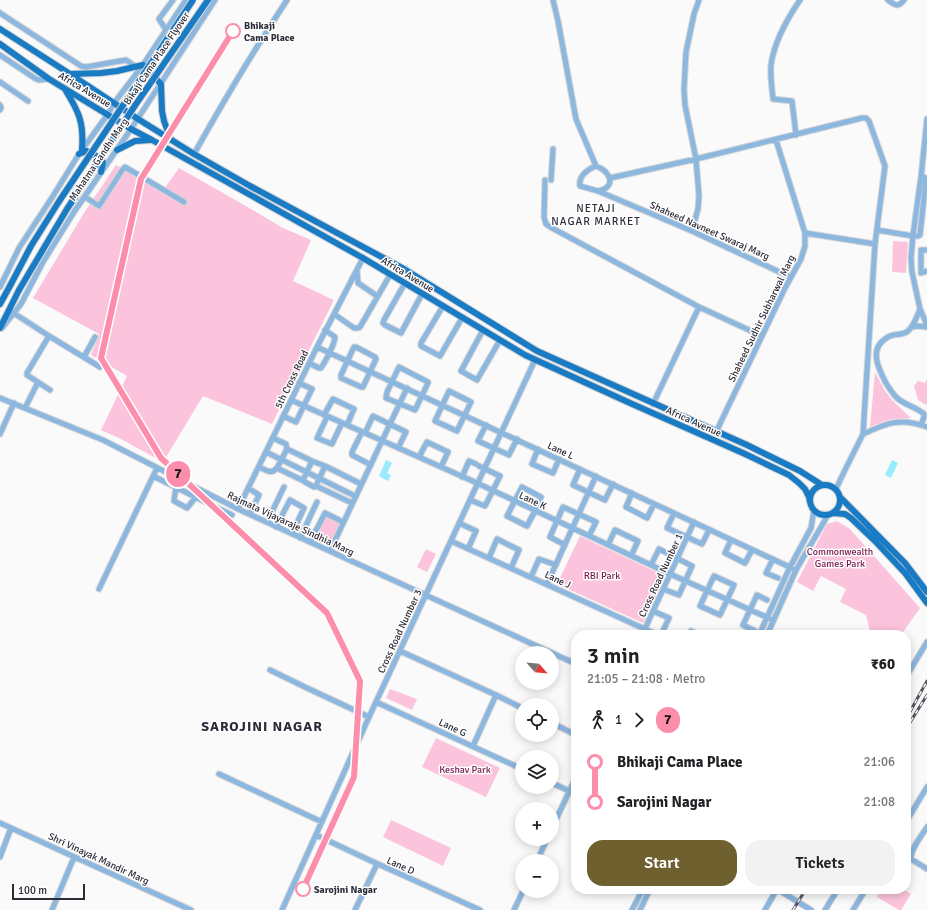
<!DOCTYPE html>
<html lang="en">
<head>
<meta charset="utf-8">
<style>
  :root { --surface:#fff; --page:#f2f2f2; --text:#202124; --muted:#757577; --accent:#6f612f }
  body { margin:0; font-family:Signika,sans-serif; background:var(--page); color:var(--text); height:100vh; display:flex; flex-direction:column; font-size:15px; white-space:nowrap }
  * { box-sizing:border-box; margin:0 }
  p { font-size:13px; color:var(--muted) }
  .icon { flex:none; width:22px; height:22px; fill:none; stroke:currentColor; stroke-width:2; stroke-linecap:round; stroke-linejoin:round }
  .map { position:relative; flex:1; overflow:hidden }
  .details { position:absolute; left:571px; top:630px; width:340px; height:264px; display:flex; flex-direction:column; background:var(--surface); border-radius:16px; box-shadow:0 2px 10px #0003 }
  .details>* { flex:none }
  .badge { padding:0 8px; border-radius:13px; font-size:14px; line-height:26px }
  .needle { width:26px; rotate:117deg }
  .controls { position:absolute; left:515px; top:646px; display:grid; gap:8px }
  .controls a { display:grid; place-items:center; width:44px; height:44px; border-radius:50%; background:var(--surface); box-shadow:0 2px 10px #0003; font-size:20px }
  .scale { position:absolute; left:12px; bottom:10px; width:73px; box-sizing:border-box; padding-left:4px; border:2px solid #2c2c39; border-top:0; font-size:11px; line-height:14px; white-space:nowrap; color:#2c2c39; -webkit-text-stroke:3px #fff; paint-order:stroke }
  .map>.badge { position:absolute; translate:-50% -50%; box-shadow:0 0 0 2px #fff }
  .legs { display:flex; align-items:center; gap:6px; height:44px; padding:0 16px; font-size:13px }
  .legs p { margin-inline-start:auto }
  .summary { display:flex; align-items:center; justify-content:space-between; height:68px; padding:0 16px }
  h1 { font-size:22px; font-weight:600; line-height:30px }
  .cta { display:flex; gap:8px; margin-top:auto; padding:8px 16px }
  .cta a { flex:1; height:46px; border-radius:16px; background:var(--accent); color:#fff; font-size:16px; font-weight:600; line-height:46px; text-align:center }
  .cta a+a { background:var(--page); color:var(--text) }
  ul { padding:0 16px; list-style:none }
  li { display:flex; align-items:center; gap:14px; height:40px; font-size:15px }
  li i { display:grid; place-items:center; width:6px; height:100%; margin:0 5px; background:currentColor }
  li i::after { content:''; width:10px; height:10px; margin:-5px; border:3px solid; border-radius:50%; background:var(--surface) }
  li p { margin-inline-start:auto }
  li:first-child i { background:linear-gradient(#0000 50%,currentColor 0) }
  li:last-child i { background:linear-gradient(currentColor 50%,#0000 0) }
  .map>svg:first-child { display:block }
  .green { fill:#fcc4dc }
  .water { fill:#99ecfe }
  .lines { fill:none; stroke-linecap:round; stroke-linejoin:round }
  .minor-casing { stroke:#d5d5d7; stroke-width:7 }
  .major-casing { stroke:#d5d5d7; stroke-width:8 }
  .minor { stroke:#8cb7df; stroke-width:5 }
  .major { stroke:#197bc4; stroke-width:6 }
  .rail-casing { stroke:#55555f; stroke-width:3 }
  .rail { stroke:#fff; stroke-width:1.5; stroke-dasharray:4.5; stroke-linecap:butt }
  .major-bridge-casing { stroke:#d5d5d7; stroke-width:8; stroke-linecap:butt }
  .major-bridge { stroke:#197bc4; stroke-width:6 }
  .line-1-casing { stroke:#fff; stroke-width:9 }
  .line-1 { stroke:#fc8eac; stroke-width:6 }
  .stop-1-dot { fill:#fff; stroke:#fc8eac; stroke-width:2 }
  .labels { text-anchor:middle; stroke-width:3; stroke-linejoin:round; paint-order:stroke }
  .stop-label { font-size:10px; font-weight:bold; fill:#2c2c39; stroke:#fff; text-anchor:start }
  .street-label { font-size:10px; fill:#2c2c39; stroke:#fff }
  .park-label { font-size:10px; fill:#75184c; stroke:#fff }
  .neighbourhood-label { font-size:11px; letter-spacing:1px; fill:#2c2c39; stroke:#fff }
  .district-label { font-size:14px; font-weight:bold; letter-spacing:1px; fill:#2c2c39; stroke:#fff }
</style>
</head>
<body>
<div class="map">
<svg width="927" height="910" viewBox="0 0 927 910">
  <rect width="100%" height="100%" fill="#fafafa"/>
  <path class="green" d="M116,165l48,24 15,-21 60,34 44,26 28,12 -18,41 41,19 -62,124 -69,-28 -40,66 -42,-23 -20,-9 26,-54 -36,-21 8,-21 -66,-36 51,-85z
    M893,241l15,1 -2,31 -14,-1z
    M875,372l10,19 9,11 17,16 -19,1 -15,5 -7,3z
    M927,379v25l-1,1 -8,-5 -4,-14 4,-5 7,2z
    M326,516l14,7 -9,20 -14,-7z
    M837,521l13,8 70,79 -19,27h-30l-5,-20 -26,-13 6,-13 -25,-13 -8,15 -16,-9 30,-58z
    M580,536l85,40 -22,47 -86,-39z
    M426,549l10,5 -9,18 -10,-5z
    M390,689l27,10 -5,11 -26,-12z
    M436,738l64,30 -14,29 -64,-30z
    M391,820l60,28 -8,18 -60,-29z
    M882,889h21l8,5 -10,16h-2l-22,-13z"/>
  <path class="water" d="M386,460l6,3 -5,10 4,2 -3,6 -9,-5z
    M892,460l6,3 -7,15 -6,-3z"/>
  <g class="lines">
    <g class="minor-casing">
      <path id="minor" d="M553,0l5,21 18,98 20,47c15,6 21,21 2,25
        M888,0c7,5 10,8 16,0
        M0,13l81,53 5,1 40,-7 9,6
        M166,30l-7,-11 14,-19
        M0,55l36,24 3,1 10,-1
        M0,82l28,19
        M0,105l1,3 -1,2
        M796,135l-4,-34 -19,-2c-1,-11 -3,-23 -2,-34 3,-23 16,-46 29,-65
        M194,154c29,-52 60,-104 93,-154
        M596,166c-8,3 -18,10 -16,20l18,5 94,40 98,46
        M921,177l-8,58 -2,23 1,14 8,37 7,16
        M924,177h-3l6,-58
        M610,178l86,-19 166,-41h4l3,3 16,45 -10,78 -12,190 -19,38 -8,17
        M545,180l-1,37 2,7 6,4 147,79 63,29
        M551,180l2,-31
        M85,197l14,9 24,-37 2,-2 59,35
        M877,230l36,6h5l2,-1 6,-57
        M692,231l6,-22 1,-13 -3,-37 -11,-54 -1,-16 2,-37 8,-38 5,-14
        M805,233l70,11
        M927,250h-6v23l6,-2
        M357,271l1,12 19,13
        M405,283l-21,37 -1,3 2,2 16,8 21,-39
        M0,287l19,-39 34,-52 26,-42 29,-40 6,-11 29,-38 43,-65
        M443,306l-22,37v3l19,10 22,-38
        M920,309c-3,7 -6,17 -12,22 -6,5 -14,2 -20,6 -20,11 -10,31 -2,46 3,5 7,11 11,15 8,7 19,9 27,16v3l-3,8
        M12,312l37,24 -22,37v2l23,15
        M334,314l20,14h4l2,-1 30,-52
        M912,327l6,-1 9,1
        M2,328l19,-24 22,-42 31,-50 57,-83 84,-129
        M483,330l-22,41 16,9 23,-40
        M49,336l51,31
        M317,347l258,120 221,103
        M354,347h2l19,10 1,2 -13,28h-2l-20,-9v-3z
        M84,357l11,-20
        M309,363l10,5h2c5,-8 13,-22 14,-31l-10,-7
        M399,367l29,15v1l-13,27 -29,-12 1,-6z
        M449,391l22,11 -14,29 -22,-10z
        M0,398l103,42 135,69 338,155
        M291,400l186,83 193,91 103,46
        M653,404l46,-97
        M25,408l13,-26
        M324,415l9,-16 21,10 -7,16
        M283,416l13,6 16,-33 -13,-6
        M327,417l-10,21 15,6 10,-21
        M486,425l-8,16 31,14 8,-16
        M362,432l-10,20v3l19,10
        M716,432l69,-144 16,-29 4,-13v-13l-29,-93
        M365,433l8,-17 33,16 -8,16
        M0,434l14,-31
        M863,434c24,-11 37,-17 64,-7
        M287,449l25,12 -9,19 2,2 9,5 2,-1 9,-20 36,18
        M538,449l-6,15 21,9 6,-14
        M266,452l89,44
        M419,457l8,-15 21,10 -7,15
        M312,461l13,5
        M259,467c7,3 12,8 18,1l10,-19 -1,-5 -13,-6
        M277,468l27,13
        M580,469l-7,16 32,15 8,-16
        M153,476l79,39
        M462,477l7,-16 7,3
        M316,486l36,17
        M176,487l-2,14 13,7 9,-11
        M522,487l19,10 -6,14 -8,15 -20,-10z
        M248,488l11,7 -9,19
        M632,493l-6,14 21,11 7,-14
        M470,500l15,6 15,-30 -21,-10
        M238,509l79,-162 46,-89
        M674,513l-7,15 35,16 7,-14
        M267,522l17,-35
        M459,523l17,8 -8,18
        M276,527l14,-27 14,8 -12,26
        M300,538l17,-36
        M731,540l-6,13 20,10 7,-13
        M451,541l207,94
        M310,542l15,-29 18,9
        M565,545l-15,-8 13,-30 33,15 -7,14
        M608,545l7,-15 23,11 -7,15
        M330,551l77,-163
        M489,558l8,-19 22,11 -8,18
        M773,559l-7,14 12,5
        M651,565l8,-16 33,17 -13,29 -16,-6
        M714,576l20,9 -14,30 -20,-9z
        M531,577l8,-18 17,6
        M547,584l49,-108
        M99,589l58,-121
        M653,611l16,7 -8,17
        M755,631l-12,-6 14,-30 10,5
        M642,635l52,-113
        M689,635l2,-4 8,4
        M759,635l31,-68 21,-39 3,-18
        M767,635l29,-65 32,-55
        M400,651l96,44 -23,51
        M270,670l37,18 62,29
        M906,677l21,-35
        M496,695l26,13
        M376,702l146,67
        M552,723l24,12
        M219,774l103,48
        M552,783l17,8
        M906,822l21,-35
        M0,823l191,87
        M927,827c-5,8 -17,23 -16,32l16,10
        M552,828l24,-51
        M316,835l51,24 113,51
        M0,857l11,-29
        M537,861l10,-22
        M777,889l34,21
        M52,910l20,-48 3,-5
        M282,910l87,-193 166,-357
        M355,910l22,-46
        M514,910l9,-19
        M632,910l11,-21
        M640,910l10,-21
        M765,910l12,-21
        M825,910l13,-21
        M853,910l13,-21"/>
    </g>
    <g class="major-casing">
      <path id="major" d="M0,29l70,45 68,45 56,35 56,32 154,83 133,82 210,94 53,26 22,14
        M0,44l49,35 82,50 21,11 211,118 162,97 105,48 113,50 46,22 10,8 6,6 4,8 1,5
        M70,74l31,-1 16,-2 26,-6 18,19 1,27 2,10 7,19
        M66,91c13,21 18,32 16,58
        M117,150l18,-9 16,-1
        M79,154l7,-3c7,2 12,6 17,11l-2,10
        M0,304l11,-20
        M0,328l19,-38
        M810 500a15 15 0 1 1 30 0a15 15 0 1 1-30 0Z
        M840,497l65,66 22,29
        M833,513l12,1 6,4 24,23 30,32 22,30"/>
    </g>
    <use href="#minor" class="minor"/>
    <use href="#major" class="major"/>
    <g class="rail-casing">
      <path id="rail" d="M906,719l21,-38
        M906,729l21,-34
        M793,910l13,-21"/>
    </g>
    <use href="#rail" class="rail"/>
    <g class="major-bridge-casing">
      <path id="major-bridge" d="M11,284l20,-38 27,-43 135,-203
        M19,290l48,-81 69,-105 72,-104"/>
    </g>
    <use href="#major-bridge" class="major-bridge"/>
  </g>
  <g class="lines">
    <g class="line-1-casing">
      <path id="line-1" d="M233,31l-92,148 -40,179 60,100 166,155 33,68 -6,96 -51,112"/>
    </g>
    <use href="#line-1" class="line-1"/>
  </g>
  <g class="stop-1-dot">
    <circle cx="233" cy="31" r="7"/>
    <circle cx="303" cy="889" r="7"/>
  </g>
  <g class="labels">
    <g class="stop-label">
      <text x="244" y="29">Bhikaji<tspan x="244" dy="12">Cama Place</tspan></text>
      <text x="314" y="893">Sarojini Nagar</text>
    </g>
    <g class="street-label">
      <text transform="translate(156 58) rotate(-56)" y="4">Bikaji Cama Place Flyover</text>
      <text transform="translate(85 89) rotate(31)" y="4">Africa Avenue</text>
      <text transform="translate(98 159) rotate(-56)" y="4">Mahatma Gandhi Marg</text>
      <text transform="translate(710 230) rotate(24)" y="4">Shaheed Navneet Swaraj Marg</text>
      <text transform="translate(408 274) rotate(31)" y="4">Africa Avenue</text>
      <text transform="translate(761 318) rotate(-64)" y="4">Shaheed Sudhir Subharwal Marg</text>
      <text transform="translate(291 379) rotate(-64)" y="4">5th Cross Road</text>
      <text transform="translate(694 421) rotate(24)" y="4">Africa Avenue</text>
      <text transform="translate(561 450) rotate(25)" y="4">Lane L</text>
      <text transform="translate(533 500) rotate(25)" y="4">Lane K</text>
      <text transform="translate(291 523) rotate(25)" y="4">Rajmata Vijayaraje Sindhia Marg</text>
      <text transform="translate(660 575) rotate(-65)" y="4">Cross Road Number 1</text>
      <text transform="translate(558 579) rotate(25)" y="4">Lane J</text>
      <text transform="translate(399 631) rotate(-65)" y="4">Cross Road Number 3</text>
      <text transform="translate(453 727) rotate(25)" y="4">Lane G</text>
      <text transform="translate(99 858) rotate(25)" y="4">Shri Vinayak Mandir Marg</text>
      <text transform="translate(401 865) rotate(24)" y="4">Lane D</text>
    </g>
    <g class="park-label">
      <text x="840" y="555">Commonwealth<tspan x="840" dy="12">Games Park</tspan></text>
      <text x="602" y="579">RBI Park</text>
      <text x="465" y="773">Keshav Park</text>
    </g>
    <g class="neighbourhood-label">
      <text x="596" y="212">NETAJI<tspan x="596" dy="13">NAGAR MARKET</tspan></text>
    </g>
    <g class="district-label">
      <text x="262" y="731">SAROJINI NAGAR</text>
    </g>
  </g>
</svg>
<div class="controls">
<a><svg class="needle" viewBox="-14 -14 28 28"><path d="M0-13l5 13h-10z" fill="#e53935"/><path d="M0 13l5-13h-10z" fill="#757577"/></svg></a>
<a><svg class="icon" aria-label="locate" viewBox="0 0 24 24"><circle cx="12" cy="12" r="6"/><path d="M12 2v4M12 18v4M2 12h4M18 12h4"/></svg></a>
<a><svg class="icon" aria-label="layers" viewBox="0 0 24 24"><path d="M12 4l9 5-9 5-9-5zM3 14l9 5 9-5"/></svg></a>
<a>+</a>
<a>−</a>
</div>
<div class="scale">100 m</div>
<b class="badge" style="left:178px;top:474px;background:#fc8eac;color:#111">7</b>
<section class="details">
<div class="summary"><div><h1>3 min</h1><p>21:05 – 21:08 · Metro</p></div><b>₹60</b></div>
<div class="legs"><svg class="icon" aria-label="walk" viewBox="0 0 24 24"><circle cx="13" cy="4" r="2"/><path d="M13 8l-2 6 4 7M11 14l-3 7M7 12l3-4h3l4 4"/></svg>1<svg class="icon" aria-label="forward" viewBox="0 0 24 24"><path d="M9 5l7 7-7 7"/></svg><b class="badge" style="background:#fc8eac;color:#111">7</b></div>
<ul>
<li><i style="color:#fc8eac"></i><b>Bhikaji Cama Place</b><p>21:06</p></li>
<li><i style="color:#fc8eac"></i><b>Sarojini Nagar</b><p>21:08</p></li>
</ul>
<div class="cta"><a>Start</a><a>Tickets</a></div>
</section>
</div>
</body>
</html>
